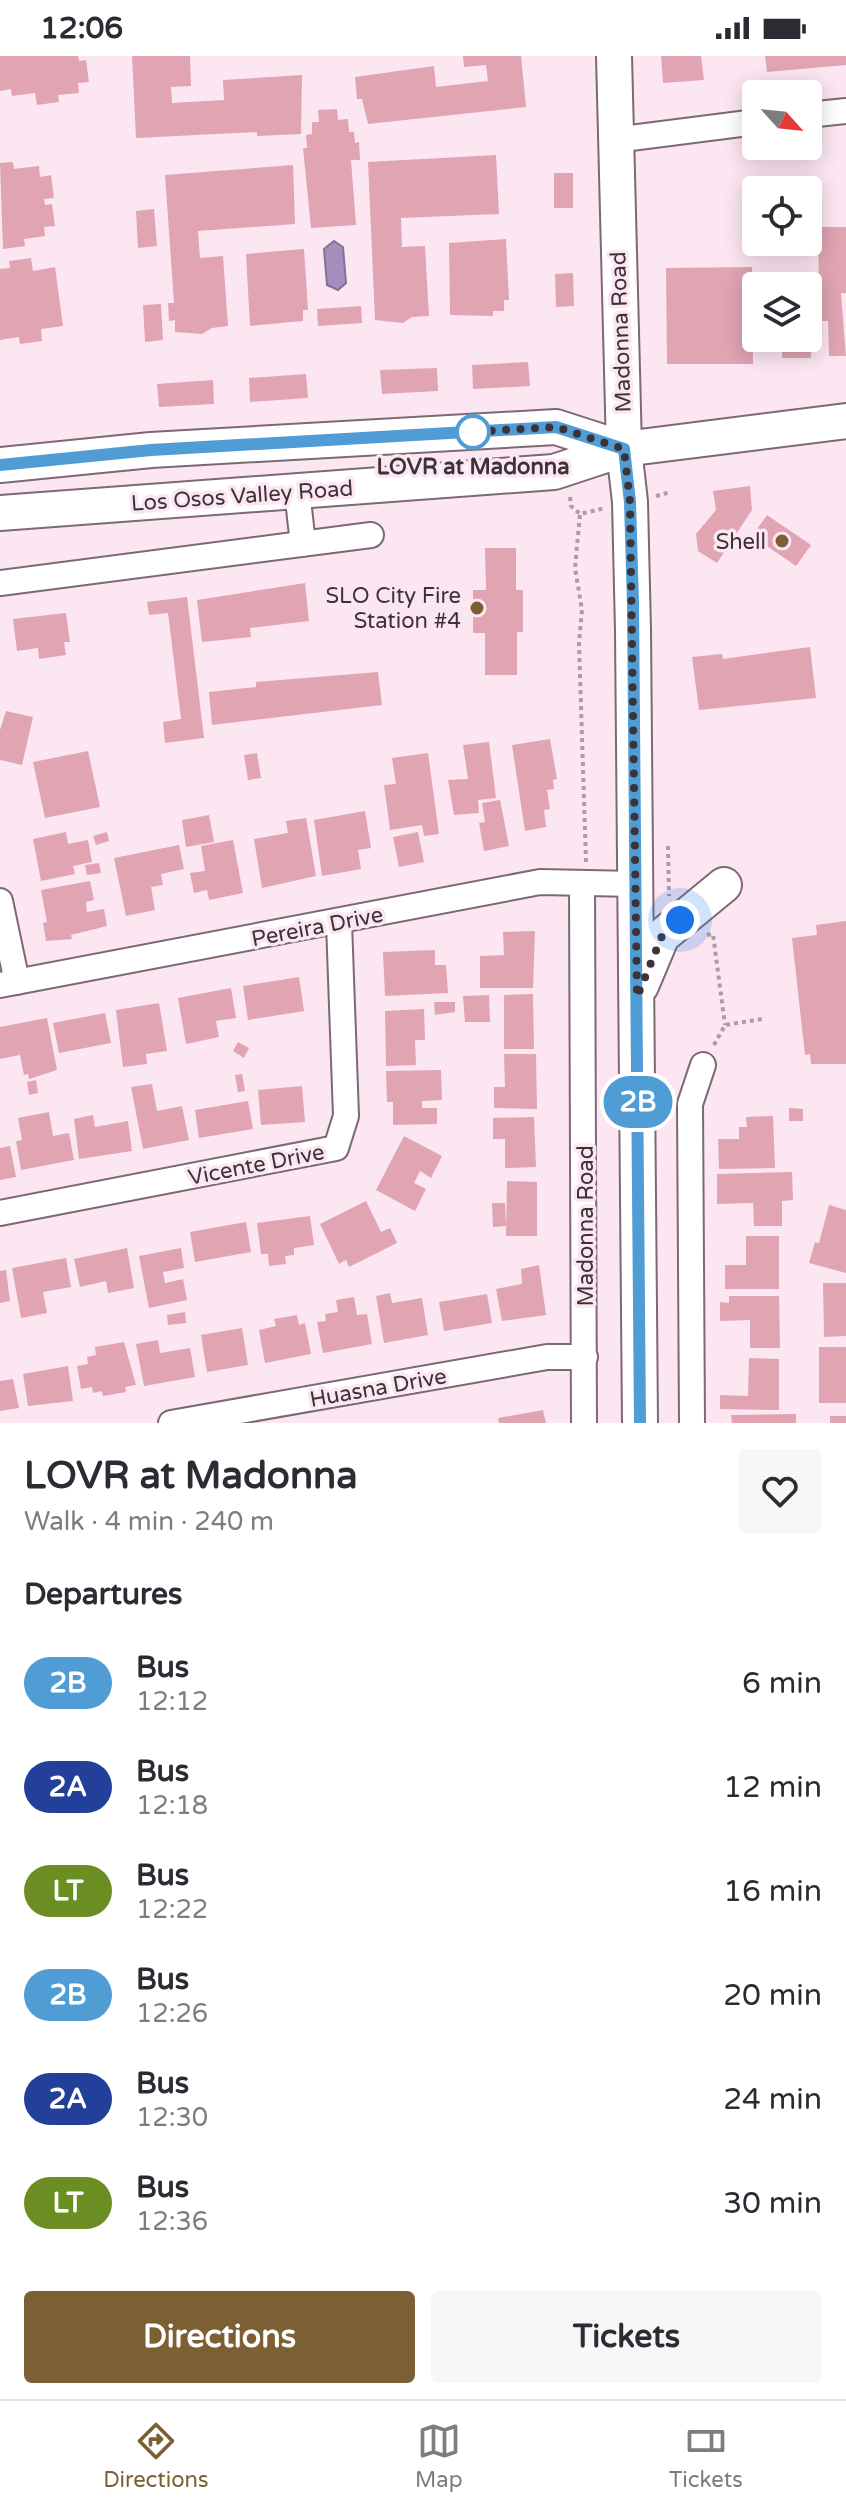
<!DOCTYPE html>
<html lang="en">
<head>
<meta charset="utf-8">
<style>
  :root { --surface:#fff; --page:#f7f7f7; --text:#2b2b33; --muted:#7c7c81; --line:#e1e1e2; --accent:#7c5f33 }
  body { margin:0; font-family:"Varela Round",sans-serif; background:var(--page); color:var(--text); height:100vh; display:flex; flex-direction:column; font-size:30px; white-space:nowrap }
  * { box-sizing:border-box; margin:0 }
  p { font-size:26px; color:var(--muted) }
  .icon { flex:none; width:44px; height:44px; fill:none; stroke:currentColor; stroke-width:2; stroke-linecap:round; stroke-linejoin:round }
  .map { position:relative; height:1367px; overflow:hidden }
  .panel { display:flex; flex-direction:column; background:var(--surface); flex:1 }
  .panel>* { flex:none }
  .badge { padding:0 16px; border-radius:26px; font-size:28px; line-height:52px }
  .needle { width:52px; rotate:117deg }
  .fabs { position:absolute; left:742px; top:24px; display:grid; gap:16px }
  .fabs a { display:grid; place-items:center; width:80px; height:80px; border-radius:8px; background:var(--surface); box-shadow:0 4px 20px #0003; font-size:40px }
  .you { position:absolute; width:40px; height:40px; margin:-20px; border:6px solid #fff; border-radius:50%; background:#1a73e8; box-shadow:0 0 0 12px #1a73e833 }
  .map>.badge { position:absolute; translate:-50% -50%; box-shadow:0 0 0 4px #fff }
  h2 { padding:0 24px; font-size:30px; line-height:72px }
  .round { display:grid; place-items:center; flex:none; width:84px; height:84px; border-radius:8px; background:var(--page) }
  .summary { display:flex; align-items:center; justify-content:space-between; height:136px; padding:0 24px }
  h1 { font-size:38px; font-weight:700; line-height:60px }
  .primary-button { display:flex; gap:16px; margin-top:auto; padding:16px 24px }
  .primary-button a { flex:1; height:92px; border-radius:8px; background:var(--accent); color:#fff; font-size:32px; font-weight:700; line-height:92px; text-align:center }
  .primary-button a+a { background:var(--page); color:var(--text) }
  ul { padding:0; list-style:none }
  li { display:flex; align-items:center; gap:24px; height:104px; padding:0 24px }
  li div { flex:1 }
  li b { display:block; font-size:30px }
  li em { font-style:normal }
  li .badge { min-width:88px; font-weight:700; text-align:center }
  .status { display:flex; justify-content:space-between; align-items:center; height:56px; padding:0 40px; background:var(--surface); direction:ltr }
  .status svg { height:22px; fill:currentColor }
  .menu { display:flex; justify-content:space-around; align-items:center; height:112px; border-top:2px solid var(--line); background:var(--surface); font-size:22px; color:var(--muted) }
  .menu a { display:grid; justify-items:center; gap:4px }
  .menu .active { color:var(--accent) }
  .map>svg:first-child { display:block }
  .water { fill:#a58dbd; stroke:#867295; stroke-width:2 }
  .building { fill:#e0a4b3 }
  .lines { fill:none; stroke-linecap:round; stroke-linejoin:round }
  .street-casing { stroke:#7c6974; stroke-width:28 }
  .secondary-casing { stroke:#7c6974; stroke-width:38 }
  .path { stroke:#ad9ca5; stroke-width:4; stroke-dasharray:4 4; stroke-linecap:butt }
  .street { stroke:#fff; stroke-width:24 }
  .secondary { stroke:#fff; stroke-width:34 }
  .line-casing { stroke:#fff; stroke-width:18 }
  .line { stroke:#509cd5; stroke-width:12 }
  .walk { stroke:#3c3338; stroke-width:8; stroke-dasharray:0 14.4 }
  .stop-dot { fill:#fff; stroke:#509cd5; stroke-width:4 }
  .poi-dot { fill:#7c5f33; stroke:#fce6f2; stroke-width:3 }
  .labels { text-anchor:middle; stroke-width:7; stroke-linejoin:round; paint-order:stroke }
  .street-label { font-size:22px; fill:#3c3338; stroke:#fce6f2 }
  .stop-label { font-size:22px; font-weight:bold; fill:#3c3338; stroke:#fce6f2 }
  .poi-label { font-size:22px; fill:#3c3338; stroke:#fce6f2; text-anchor:end }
</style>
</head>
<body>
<div class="status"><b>12:06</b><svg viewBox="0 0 49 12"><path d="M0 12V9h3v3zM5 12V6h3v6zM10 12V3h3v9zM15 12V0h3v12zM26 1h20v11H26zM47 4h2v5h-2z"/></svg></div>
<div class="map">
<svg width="846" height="1367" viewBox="0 0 846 1367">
  <rect width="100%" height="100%" fill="#fce6f2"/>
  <path class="water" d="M334,185l9,6 3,36 -8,7 -11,-5 -3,-36z"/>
  <path class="building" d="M0,0h78l1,5 7,-1 3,22 -11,1 1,10 -21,2 1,7 -22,3 -2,-12 -23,3 -1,-7 -11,2z
    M132,0h58l1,30 -20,1 1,16 52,-3 -1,-20 79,-5 -1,59 -44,2v-4l-121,6z
    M463,0h58l5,51 -158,17 -6,-25h-5l-2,-22 79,-11 2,21 52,-6 -2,-16 -22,2z
    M661,0h40l3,24 -41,3z
    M765,0h81v9l-79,7z
    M337,53l1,11 10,-1 1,13h5l1,11 4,-1 1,18h-9l5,65 -45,3 -8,-80h4l-1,-13 6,-1v-12h7l-1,-12z
    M496,99l3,59 -98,4 1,29 23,-1 4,70 -17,1 -9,6 -28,-3 -7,-158z
    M13,106l1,7 25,-3 1,11 11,-2 3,23 -10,1 1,6 7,-1 3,22 -11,1 1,9 -21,3 1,7 -22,3 -3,-86z
    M293,109l2,59 -97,7 2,27 23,-2 5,70 -16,2 -10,6 -27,-2v-12l-6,1 -1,-18h6l-9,-128z
    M554,117h19v35h-19z
    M154,153l3,37 -19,2 -2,-37z
    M818,171h28v66h-5l5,63h-17l-1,-35h-20v-28h11z
    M506,183l3,61h-5v11h-11v5l-43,-1 -1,-72z
    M304,193l4,61h-5v11l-53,5 -4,-72z
    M31,202l2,13 22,-4 8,59 -22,3 1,12 -22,3 -1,-7 -19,3v-71l10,-1 -1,-7z
    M752,211l1,97h-86l-1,-96z
    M573,217l1,33 -18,1 -1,-33z
    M161,248l2,36 -18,2 -2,-37z
    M361,250l1,17 -44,3 -1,-17z
    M782,282h29v20h-29z
    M528,306l2,24 -57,3 -1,-24z
    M437,312l1,23 -56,3 -2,-24z
    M306,318l2,24 -58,4 -1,-24z
    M213,324l1,24 -55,3 -2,-23z
    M750,430l2,24 -35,53 -19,-12 -2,-17 20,-24 -3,-19z
    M767,459l44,30 -15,21 -44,-30z
    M485,492h31v42h7v42h-6v43h-32v-42h-12v-43h13z
    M305,527l4,38 -59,7 1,9 -49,5 -5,-42z
    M187,541l17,141 -39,5 -2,-21 18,-3 -13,-106 -19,2 -2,-13z
    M66,557l4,29h-6l2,13 -27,4 -1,-11 -21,3 -4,-32z
    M810,591l6,51 -117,12 -7,-53 30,-3 1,5z
    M378,616l4,33 -170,20 -3,-33 47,-5v-5z
    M6,655l27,6 -11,48 -22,-5v-30z
    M550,683l7,40 -4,1 1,9 -7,1 3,19 -6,1 2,17 -21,4 -13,-86z
    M489,686l7,56 -18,2 1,13 -25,2 -6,-35 20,-1 -5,-34z
    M88,695l12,56 -55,11 -12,-56z
    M257,697l4,25 -13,2 -4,-25z
    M428,697l11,81 -15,2 -2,-11 -32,5 -6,-45 12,-1 -4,-26z
    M500,744l9,46 -25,5 -5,-28 6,-1 -3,-19z
    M365,755l6,37 -13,2 3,19 -39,7 -8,-56z
    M209,759l5,27 -28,5 -4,-27z
    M306,762l10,58 -54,12 -8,-49 34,-6 -2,-12z
    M66,776l2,12 20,-4 4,22 -19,4 2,8 -34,7 -8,-42z
    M107,776l2,9 -13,4 -3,-9z
    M418,776l6,30 -25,5 -6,-30z
    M233,784l10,53 -34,7 -2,-10 -13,3 -4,-20 15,-2 -4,-25z
    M179,789l5,24 -23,5 2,11 -12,2 4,23 -29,6 -12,-58z
    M99,807l2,10 -14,2 -2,-10z
    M90,825l4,19 -8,2 1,10 17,-3 3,17 -36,9 1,4 -26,2 -3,-18 4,-1 -6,-32z
    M846,865v143h-35l-1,-10 -5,1 -13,-117 25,-3 -1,-10z
    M535,875l-2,57h-53v-32l24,-1 -1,-23z
    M435,894v15h11l2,28 -63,3 -2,-44z
    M299,921l5,34 -56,9 -5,-34z
    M231,932l5,30 -20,3 3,16 -33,7 -8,-46z
    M533,938l1,55h-30v-54z
    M489,939l1,27h-25l-2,-26z
    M434,946h21v10l-20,3z
    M159,947l8,48 -21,3 1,10 -24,3 -7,-57z
    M424,953l1,31h-10l1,25 -30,1 -1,-55z
    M105,957l6,30 -52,10 -6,-30z
    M47,962l10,52 -28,9 -1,-5 -4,1 -4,-20 -20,4v-32z
    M238,986l11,6 -5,10 -11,-7z
    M504,998h32l1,55 -43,-1v-21h11z
    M441,1014l1,30 -20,1v7h15v16l-44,1v-23h-6l-1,-31z
    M242,1018l3,17 -7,1 -3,-17z
    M36,1024l2,13 -9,2 -2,-13z
    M152,1028l5,27 25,-5 7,34 -46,9 -12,-62z
    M302,1030l3,36 -44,3 -3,-35z
    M248,1045l5,28 -54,9 -4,-28z
    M789,1052l14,1v12h-14z
    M49,1056l4,24 16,-3 5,27 -53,10 -5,-29 6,-1 -4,-22z
    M93,1059l2,12 33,-6 4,30 -53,8 -5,-40z
    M773,1060l2,52 -56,1 -1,-30h21v-12h8l-1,-10z
    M534,1061l2,50 -31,1v-29h-12v-21z
    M404,1080l38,20 -11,22 -11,-7 -6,12 12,6 -11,22 -39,-21z
    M10,1090l6,31 -16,3v-32z
    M792,1116l1,28 -11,1v25h-28l-1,-23 -36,1v-30z
    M507,1125l30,1v54h-31z
    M366,1145l15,31 9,-4 7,15 -48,24 -3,-7 -7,4 -19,-40z
    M492,1147h13l1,23 -13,1z
    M829,1149l17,5v63l-37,-10 6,-21 4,1z
    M310,1160l4,29 -20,3v7l-9,1 1,8 -17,2 -1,-12h-7l-4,-31z
    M246,1166l5,30 -56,10 -5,-30z
    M746,1180h33v53h-54v-24h21z
    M127,1192l7,40 -26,5 -2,-12 -26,6 -6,-28z
    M181,1192l3,20 -21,4 2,11 18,-4 4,21 -38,8 -10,-52z
    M66,1202l5,29 -28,5 4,21 -26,5 -9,-50z
    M539,1209l7,50 -44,6 -6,-32 26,-5 -1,-15z
    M6,1214l4,31 -10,2v-32z
    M823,1227h23v53l-22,1z
    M390,1237l2,10 30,-5 6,37 -44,8 -8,-47z
    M487,1238l5,29 -48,8 -5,-29z
    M729,1240h50l1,52h-30v-28l-30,1v-19l9,1z
    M354,1241l3,18 10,-1 5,30 -49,9 -6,-31 9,-1 -1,-7 13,-2 -2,-12z
    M185,1256l1,11 -18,2 -1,-10z
    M297,1259l2,10 6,-2 6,31 -46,9 -6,-33 17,-4 -2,-7z
    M242,1272l6,37 -41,7 -6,-37z
    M158,1284l2,13 30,-5 5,29 -51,9 -8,-42z
    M124,1286l12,43 -11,2 1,5 -23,4 -1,-5 -9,2 -1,-6 -11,2 -4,-23 11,-2 -1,-7 9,-2 -1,-8z
    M819,1291h27v56h-27z
    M749,1302l30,1v51l-59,-1v-14l28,1z
    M68,1310l5,35 -45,5 -5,-32z
    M13,1323l6,29 -19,3v-30z
    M543,1354l3,13h-47l-1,-5z
    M796,1358v9h-64l-1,-8z
    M830,1360h16v7h-16z"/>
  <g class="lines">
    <g class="street-casing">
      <path id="street" d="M808,59l38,-4
        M615,84l141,-18
        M297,435l6,53
        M0,527l371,-48
        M582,828l2,539
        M0,845l17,81
        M0,929l540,-103 95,2
        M0,1157l336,-65 10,-32 -7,-193
        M171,1367l376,-66h38
        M692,1367l-2,-319 13,-39"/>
    </g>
    <g class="secondary-casing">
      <path id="secondary" d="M614,0l10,393 6,53 3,128 7,793
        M0,409l151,-15 405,-23 68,22
        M0,457l554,-41 70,-23 222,-28
        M641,930l21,-50 62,-51"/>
    </g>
    <path class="path" d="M656,440l15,-4
      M570,441l1,9 9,8
      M668,790l1,50
      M586,806l-7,-219 3,-33 -7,-42 5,-54 25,-6
      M707,879l6,-1 12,91
      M714,989l11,-20 37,-6"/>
    <use href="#street" class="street"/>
    <use href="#secondary" class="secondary"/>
  </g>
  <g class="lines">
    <g class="line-casing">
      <path id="line" d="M0,409l151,-15 405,-23 68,22 6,53 3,102 7,819"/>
    </g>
    <use href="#line" class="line"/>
    <path class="walk" d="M473,376h-5l88,-5 68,22 6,53 7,495 25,-61 18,-16"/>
  </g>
  <circle class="stop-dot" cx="473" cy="376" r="16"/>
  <g class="poi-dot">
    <circle cx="782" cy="485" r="8"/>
    <circle cx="477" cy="552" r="8"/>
  </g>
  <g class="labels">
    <g class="street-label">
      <text transform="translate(620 276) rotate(-92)" y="8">Madonna Road</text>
      <text transform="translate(242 439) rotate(-4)" y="8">Los Osos Valley Road</text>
      <text transform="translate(317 870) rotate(-11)" y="8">Pereira Drive</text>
      <text transform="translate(256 1108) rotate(-11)" y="8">Vicente Drive</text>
      <text transform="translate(585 1170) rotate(-90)" y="8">Madonna Road</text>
      <text transform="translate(378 1331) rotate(-10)" y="8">Huasna Drive</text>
    </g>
    <g class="stop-label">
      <text x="473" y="418">LOVR at Madonna</text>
    </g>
    <g class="poi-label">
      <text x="766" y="493">Shell</text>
      <text x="461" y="547">SLO City Fire<tspan x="461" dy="25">Station #4</tspan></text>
    </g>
  </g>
</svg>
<div class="fabs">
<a><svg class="needle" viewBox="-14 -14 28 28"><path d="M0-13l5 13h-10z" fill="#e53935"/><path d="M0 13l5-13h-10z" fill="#7c7c81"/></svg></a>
<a><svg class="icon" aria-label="locate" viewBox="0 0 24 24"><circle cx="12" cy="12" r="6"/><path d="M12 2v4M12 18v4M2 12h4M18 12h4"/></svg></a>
<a><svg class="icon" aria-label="layers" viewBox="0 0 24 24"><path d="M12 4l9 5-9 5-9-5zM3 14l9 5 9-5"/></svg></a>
</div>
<div class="you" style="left:680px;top:864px"></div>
<b class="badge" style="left:638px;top:1046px;background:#509cd5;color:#fff">2B</b>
</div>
<section class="panel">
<div class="summary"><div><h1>LOVR at Madonna</h1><p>Walk · 4 min · 240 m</p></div><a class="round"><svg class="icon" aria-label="heart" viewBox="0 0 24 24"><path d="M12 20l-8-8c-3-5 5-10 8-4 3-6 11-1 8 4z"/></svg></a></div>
<h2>Departures</h2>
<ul>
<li><span class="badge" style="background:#509cd5;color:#fff">2B</span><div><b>Bus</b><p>12:12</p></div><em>6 min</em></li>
<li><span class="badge" style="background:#223f99;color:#fff">2A</span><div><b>Bus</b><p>12:18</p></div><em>12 min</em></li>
<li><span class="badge" style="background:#6b8e23;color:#fff">LT</span><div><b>Bus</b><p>12:22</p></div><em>16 min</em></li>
<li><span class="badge" style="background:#509cd5;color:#fff">2B</span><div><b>Bus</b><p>12:26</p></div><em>20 min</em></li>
<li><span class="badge" style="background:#223f99;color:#fff">2A</span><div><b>Bus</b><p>12:30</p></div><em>24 min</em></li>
<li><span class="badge" style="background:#6b8e23;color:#fff">LT</span><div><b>Bus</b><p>12:36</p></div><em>30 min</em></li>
</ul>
<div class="primary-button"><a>Directions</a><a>Tickets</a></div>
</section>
<nav class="menu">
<a class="active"><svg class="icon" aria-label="directions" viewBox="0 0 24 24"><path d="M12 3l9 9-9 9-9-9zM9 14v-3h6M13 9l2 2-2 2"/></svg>Directions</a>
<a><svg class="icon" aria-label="map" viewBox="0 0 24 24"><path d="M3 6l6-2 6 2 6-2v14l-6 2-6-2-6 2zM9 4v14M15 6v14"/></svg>Map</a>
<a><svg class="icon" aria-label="tickets" viewBox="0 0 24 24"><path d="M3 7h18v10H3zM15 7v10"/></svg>Tickets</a>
</nav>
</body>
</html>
